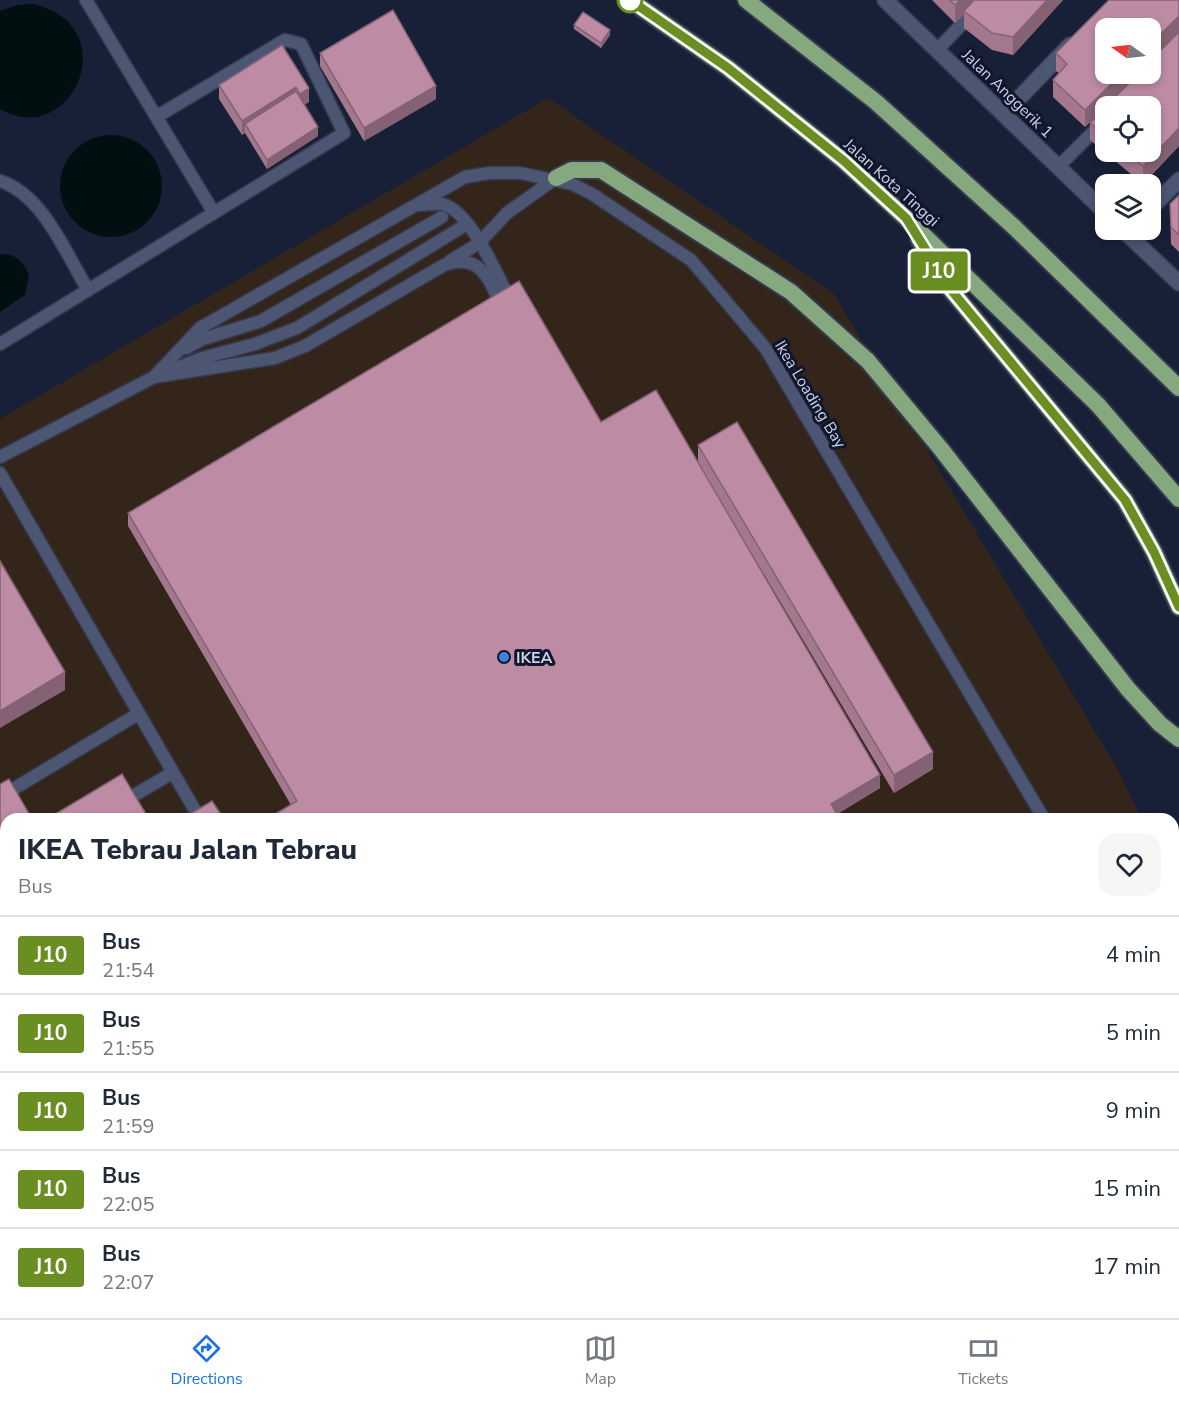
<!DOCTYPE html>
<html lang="en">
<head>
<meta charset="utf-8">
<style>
  :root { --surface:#fff; --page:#f6f6f7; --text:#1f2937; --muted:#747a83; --line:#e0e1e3; --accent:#1a73e8 }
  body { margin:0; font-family:"Nunito Sans",sans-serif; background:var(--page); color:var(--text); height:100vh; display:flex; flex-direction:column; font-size:22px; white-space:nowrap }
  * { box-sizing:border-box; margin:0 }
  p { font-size:20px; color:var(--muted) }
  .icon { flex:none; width:33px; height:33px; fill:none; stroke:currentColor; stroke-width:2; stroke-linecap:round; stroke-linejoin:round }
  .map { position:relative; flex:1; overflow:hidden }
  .panel { position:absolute; left:0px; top:813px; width:1179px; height:506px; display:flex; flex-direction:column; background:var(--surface); border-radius:18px 18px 0 0; box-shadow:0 3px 9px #0003 }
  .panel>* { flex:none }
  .badge { padding:0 12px; border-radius:4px; font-size:21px; line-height:39px }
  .needle { width:39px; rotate:284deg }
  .buttons { position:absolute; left:1095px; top:18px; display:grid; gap:12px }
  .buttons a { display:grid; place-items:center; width:66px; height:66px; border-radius:12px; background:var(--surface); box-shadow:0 3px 9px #0003; font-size:30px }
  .map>.badge { position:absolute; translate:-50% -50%; box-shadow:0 0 0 3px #fff }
  .round { display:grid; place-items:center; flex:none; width:63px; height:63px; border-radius:18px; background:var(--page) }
  .head { display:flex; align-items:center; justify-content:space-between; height:102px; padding:0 18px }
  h1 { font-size:28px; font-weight:800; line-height:45px }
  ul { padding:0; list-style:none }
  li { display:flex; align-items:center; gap:18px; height:78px; padding:0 18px; border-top:2px solid var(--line) }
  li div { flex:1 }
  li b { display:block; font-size:22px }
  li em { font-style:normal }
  li .badge { min-width:66px; font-weight:700; text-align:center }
  .tab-bar { display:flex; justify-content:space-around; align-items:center; height:84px; border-top:2px solid var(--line); background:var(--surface); font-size:16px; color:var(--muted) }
  .tab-bar a { display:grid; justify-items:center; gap:3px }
  .tab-bar .selected { color:var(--accent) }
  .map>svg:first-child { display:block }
  .commercial { fill:#34251b }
  .water { fill:#001011 }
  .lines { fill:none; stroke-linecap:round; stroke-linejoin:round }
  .service-casing { stroke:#34394e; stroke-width:15 }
  .minor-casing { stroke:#34394e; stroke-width:18 }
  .trunk-casing { stroke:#34394e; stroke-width:20 }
  .service { stroke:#4c5673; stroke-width:12 }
  .minor { stroke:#4c5673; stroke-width:15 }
  .trunk { stroke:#85a87f; stroke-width:16 }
  .wall { fill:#a3788d }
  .shaded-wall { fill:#846273 }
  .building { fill:#bd8ca4; stroke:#846273; stroke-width:1.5 }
  .line-casing { stroke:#fff; stroke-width:14 }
  .line { stroke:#6b8e23; stroke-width:9 }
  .stop-dot { fill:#fff; stroke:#6b8e23; stroke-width:3 }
  .shop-dot { fill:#3f7fe0; stroke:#0f162e; stroke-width:2 }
  .labels { text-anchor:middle; stroke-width:6; stroke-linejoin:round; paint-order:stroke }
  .street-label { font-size:16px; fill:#ccd3e4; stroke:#0f162e }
  .poi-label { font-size:16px; font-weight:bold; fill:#ccd3e4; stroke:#0f162e; text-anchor:start }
</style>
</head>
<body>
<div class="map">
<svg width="1179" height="1318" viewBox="0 0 1179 1318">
  <rect width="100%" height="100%" fill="#182038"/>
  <path class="commercial" d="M548,98l286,196 284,476 24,49h-1136v493l1060,1 -6,5h-1060v-899z
    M1173,886l6,13v206l-6,25z"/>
  <path class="water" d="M33,4c94,21 39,147 -33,105v-98l17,-6z
    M60 186a51 51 0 1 1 102 0a51 51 0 1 1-102 0Z
    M0,254c16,0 24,7 29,22l-4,19 -25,17z"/>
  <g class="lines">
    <g class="service-casing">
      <path id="service" d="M86,0l128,213
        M937,50l48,-50
        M1058,167l48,-48
        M0,181c43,14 65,71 88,109
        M418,205c7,0 17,-2 24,-1 30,7 55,73 70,99
        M450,261l29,-18 28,-30 49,-35
        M0,344l344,-211 -43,-89 -16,-4 -129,77
        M186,348l17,-9 58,-18 181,-104
        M154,377l46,-49 265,-151 25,-4h30l52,11 20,10 99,66 75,89 278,470
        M154,377l121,-19 30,-12 139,-81c37,-13 46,15 58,44
        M0,457l154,-80 48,-19 53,-14 42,-16 170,-104
        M0,473l200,346
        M0,797l138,-83
        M94,819l78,-46
        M489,1312l3,6
        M880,1318l1,-6
        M948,1318l7,-6
        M977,1318l8,-6"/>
    </g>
    <g class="minor-casing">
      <path id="minor" d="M885,0l221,213
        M1004,114l66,-69
        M1150,209l29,-29
        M1123,230l56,53"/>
    </g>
    <g class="trunk-casing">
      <path id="trunk" d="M630,0l98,68 116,93 62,57 192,187 81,94
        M746,0l130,102 137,124 166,162
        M556,178l16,-8h29l190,122 77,69 73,88 187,240 32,35 19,15
        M919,239l32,51 174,210 29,52 25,55"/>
    </g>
    <use href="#service" class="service"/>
    <use href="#minor" class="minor"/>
    <use href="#trunk" class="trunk"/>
  </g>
  <path class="wall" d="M932,0h131l-50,55 -21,-5 -28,-22v-14l-9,9z
    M1179,0v146l-36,38 -53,-44v-17l16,-16v45h44l-30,-59 -35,34 -32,-30v-17l6,-7 -3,-2v-18z
    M574,25l36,10 -9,13 -27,-19z
    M282,45l27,57 -4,2 13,32 -51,33 -22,-36 -3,2 -23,-36v-14z
    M320,53l116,46 -72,42 -44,-75z
    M1179,195v57l-8,-8 -1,-40z
    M601,422l97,40v-17l235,324 -39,24 -179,-301 165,296 -43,26 -546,-9 -163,-279v-13z
    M551,1312h70l4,6h-71z"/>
  <path class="shaded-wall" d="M960,0h17l-13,11v3l-9,9v-18z
    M1047,0h16l-50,55v-18z
    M1179,16v18l-29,28v-17z
    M610,30v5l-9,13v-5z
    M1121,74h18l-54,53v-17z
    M436,86v13l-72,42v-13z
    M296,87v13l-51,24v9l-3,2v-14z
    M309,88v14l-9,5v-13z
    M318,127v9l-51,33v-9z
    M1179,128v18l-36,38v-18z
    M65,672v18l-65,38v-17z
    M933,752v17l-39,24v-18z
    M880,775v13l-49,30v-14z"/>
  <path class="building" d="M950,0h10l-5,5z
    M974,0h73l-34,37 -21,-4 -28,-22z
    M1109,0h70v16l-29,29v-17h-44v46h15l-36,36 -32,-30 14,-16 -11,-11z
    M393,10l43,76 -72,42 -44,-75z
    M583,12l27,18 -9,13 -27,-18z
    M1179,32v96l-36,38 -18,-14h25v-46h-44l33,-32h11v-13z
    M282,45l27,43 -9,6 -4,-7 -54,34 -23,-36z
    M296,91l22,36 -51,33 -22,-36z
    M1106,107v28l-16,-12z
    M1179,195v40l-8,-8 -1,-23z
    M519,281l82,141 55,-32 224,385 -49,29 9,15h-573l30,-18 -169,-288z
    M737,422l196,330 -39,23 -196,-330z
    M0,561l65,111 -65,39z
    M122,774l27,45h-102z
    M9,779l23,40h-26v493h401l4,6h-411v-534z
    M212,801l12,18h-42z
    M553,1312h68l4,6h-68z"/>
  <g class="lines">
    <g class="line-casing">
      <path id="line" d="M630,0l98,68 116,93 62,57 45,72 174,210 29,52 25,55"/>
    </g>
    <use href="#line" class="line"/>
  </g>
  <circle class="stop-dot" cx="630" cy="0" r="12"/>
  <circle class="shop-dot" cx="504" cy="657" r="6"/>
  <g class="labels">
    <g class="street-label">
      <text transform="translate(1008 93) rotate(44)" y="6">Jalan Anggerik 1</text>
      <text transform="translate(892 182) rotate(42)" y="6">Jalan Kota Tinggi</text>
      <text transform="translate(811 394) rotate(59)" y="6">Ikea Loading Bay</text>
    </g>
    <g class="poi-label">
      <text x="516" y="663">IKEA</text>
    </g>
  </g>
</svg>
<div class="buttons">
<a><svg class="needle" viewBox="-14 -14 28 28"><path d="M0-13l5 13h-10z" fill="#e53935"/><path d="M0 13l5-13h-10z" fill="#747a83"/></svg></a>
<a><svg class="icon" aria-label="locate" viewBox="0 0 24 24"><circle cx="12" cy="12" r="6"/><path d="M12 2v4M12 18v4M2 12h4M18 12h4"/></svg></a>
<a><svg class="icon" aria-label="layers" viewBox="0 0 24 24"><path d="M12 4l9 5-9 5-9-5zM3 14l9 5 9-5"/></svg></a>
</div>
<b class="badge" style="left:939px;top:271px;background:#6b8e23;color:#fff">J10</b>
<section class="panel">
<div class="head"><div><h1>IKEA Tebrau Jalan Tebrau</h1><p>Bus</p></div><a class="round"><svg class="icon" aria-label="heart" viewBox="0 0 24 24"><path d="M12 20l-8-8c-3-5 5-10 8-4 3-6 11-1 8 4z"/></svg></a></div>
<ul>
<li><span class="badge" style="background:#6b8e23;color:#fff">J10</span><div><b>Bus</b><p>21:54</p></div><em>4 min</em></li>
<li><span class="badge" style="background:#6b8e23;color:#fff">J10</span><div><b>Bus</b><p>21:55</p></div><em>5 min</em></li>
<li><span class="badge" style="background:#6b8e23;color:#fff">J10</span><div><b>Bus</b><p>21:59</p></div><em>9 min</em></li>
<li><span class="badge" style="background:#6b8e23;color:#fff">J10</span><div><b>Bus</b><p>22:05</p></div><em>15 min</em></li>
<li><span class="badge" style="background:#6b8e23;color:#fff">J10</span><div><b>Bus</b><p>22:07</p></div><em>17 min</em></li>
</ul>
</section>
</div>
<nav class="tab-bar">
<a class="selected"><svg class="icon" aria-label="directions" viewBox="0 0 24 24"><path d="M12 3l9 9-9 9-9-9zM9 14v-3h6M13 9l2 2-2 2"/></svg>Directions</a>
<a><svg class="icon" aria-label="map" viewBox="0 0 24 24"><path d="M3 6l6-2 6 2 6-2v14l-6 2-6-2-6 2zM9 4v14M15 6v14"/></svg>Map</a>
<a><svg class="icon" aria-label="tickets" viewBox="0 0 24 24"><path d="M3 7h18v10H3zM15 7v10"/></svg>Tickets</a>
</nav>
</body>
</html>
